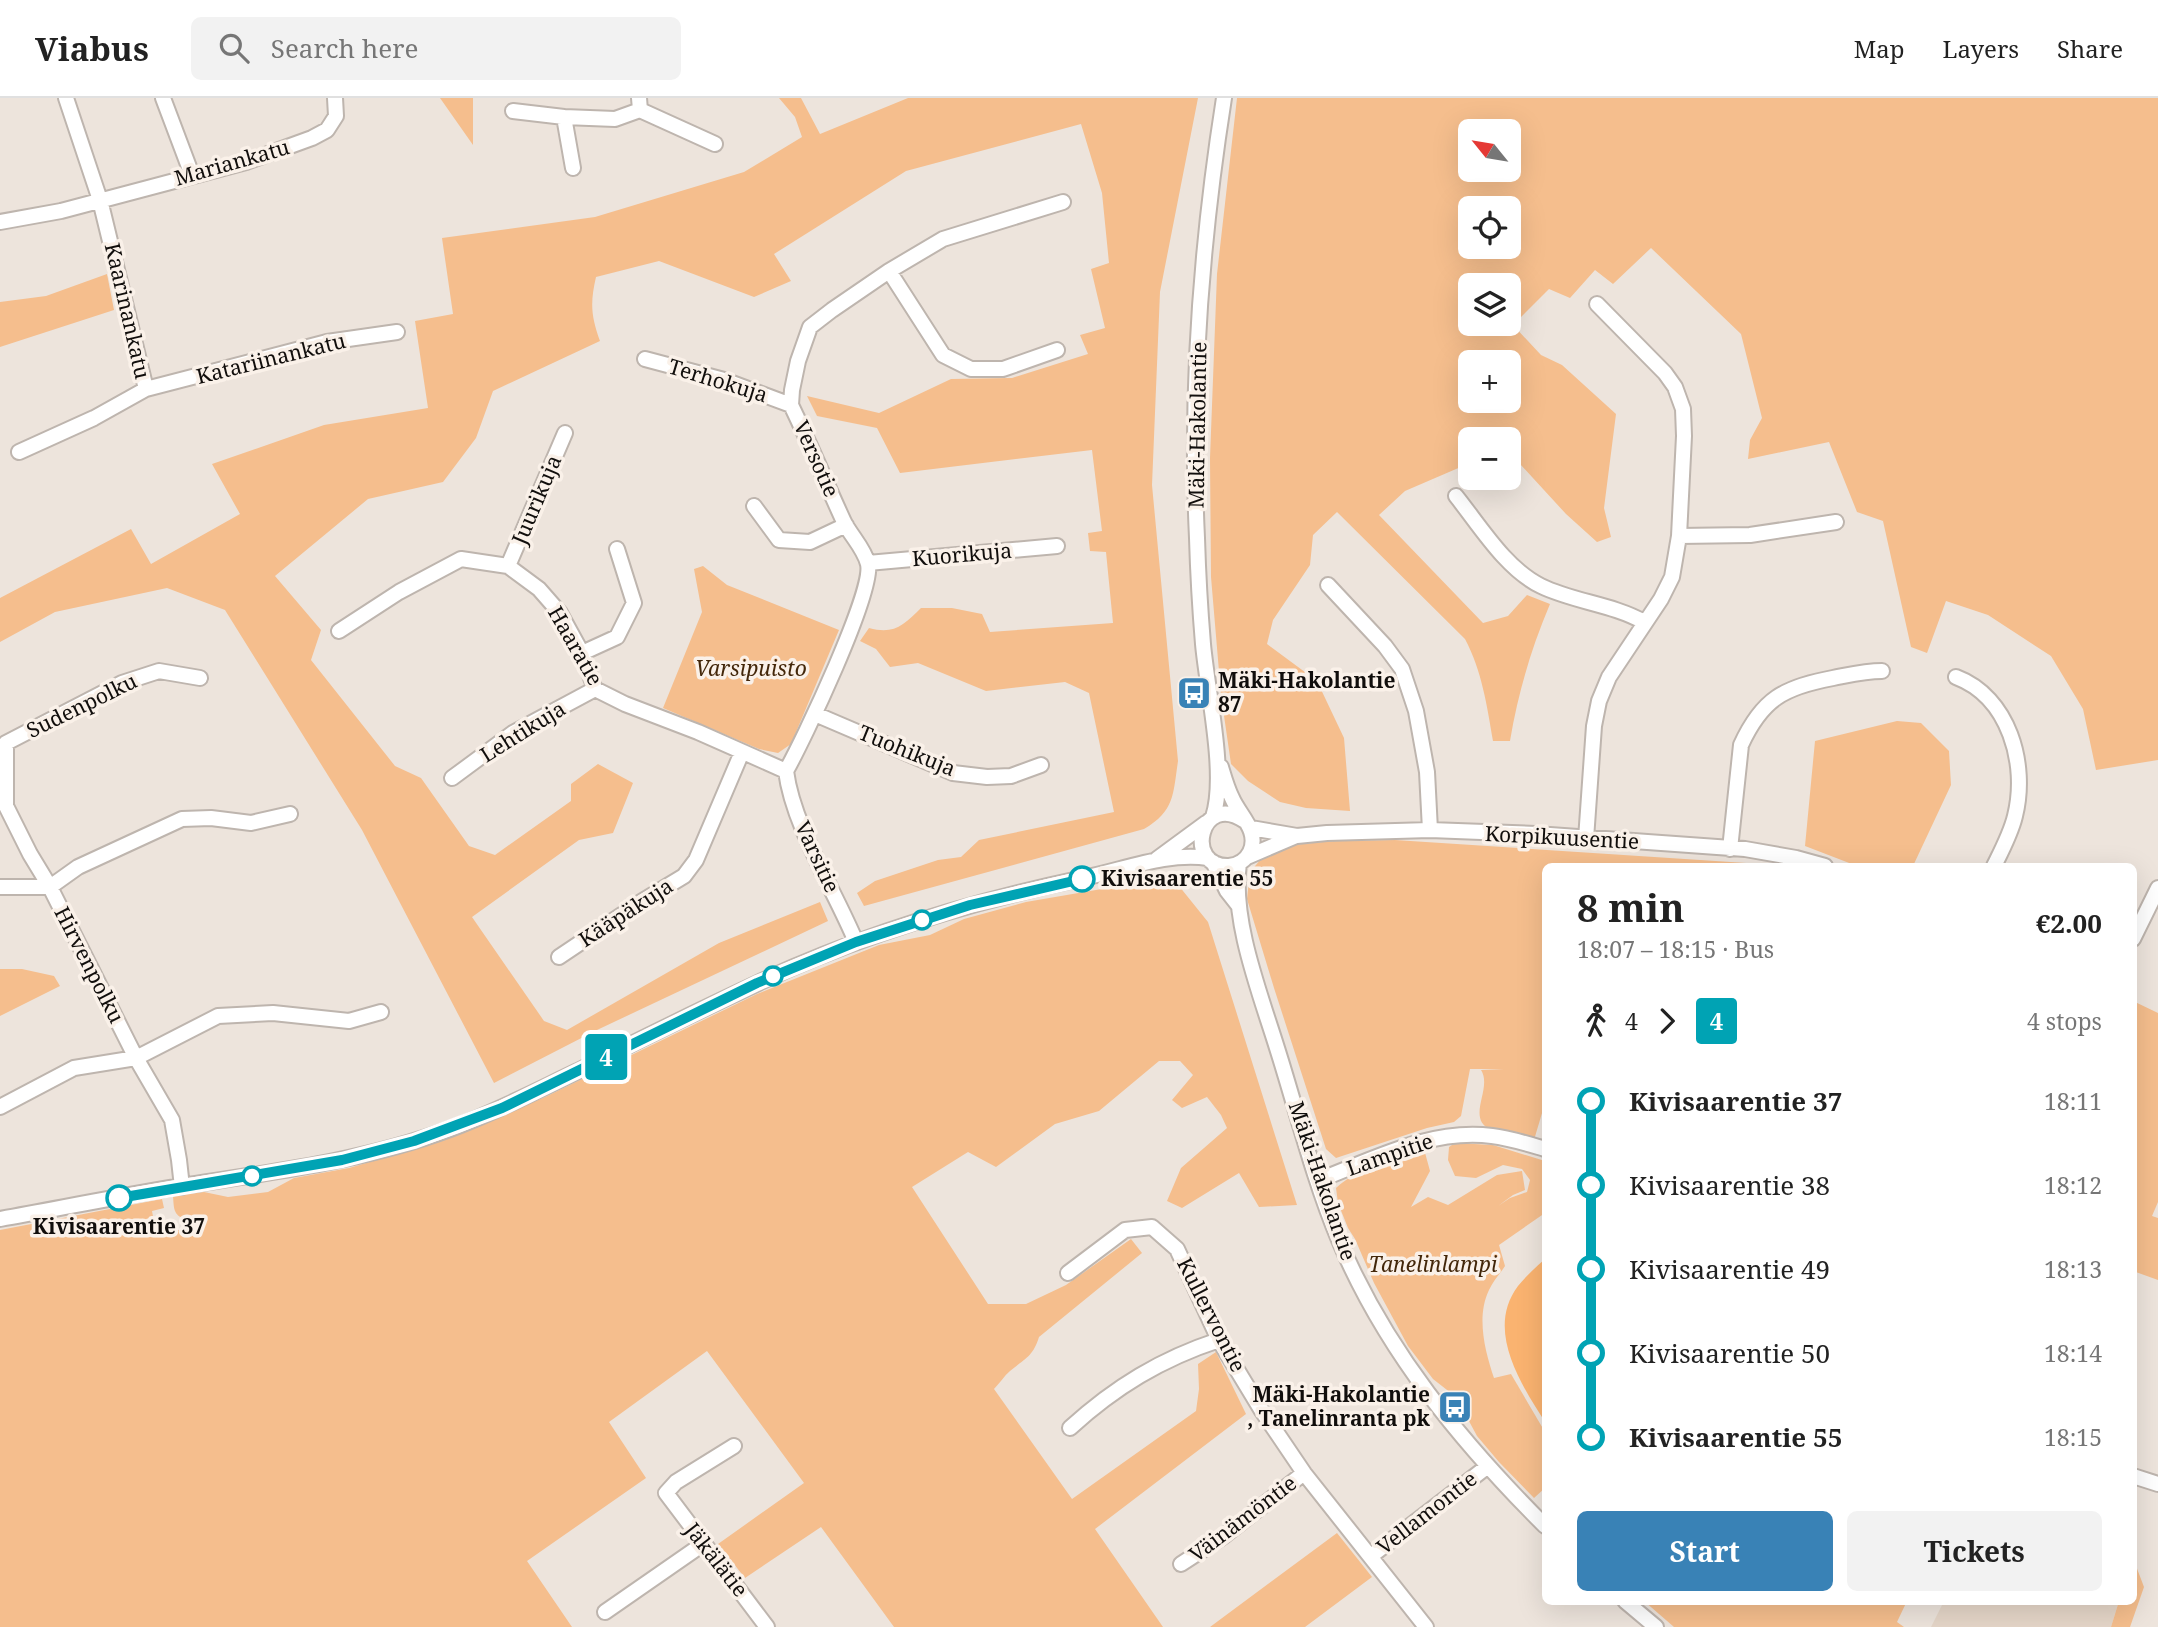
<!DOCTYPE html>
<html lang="en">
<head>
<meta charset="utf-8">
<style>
  :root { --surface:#fff; --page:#f2f2f2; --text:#222; --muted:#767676; --line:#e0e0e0; --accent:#3982b6 }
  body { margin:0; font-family:"Noto Serif",serif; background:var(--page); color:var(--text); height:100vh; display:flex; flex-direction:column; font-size:26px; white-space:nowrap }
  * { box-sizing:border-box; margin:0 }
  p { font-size:23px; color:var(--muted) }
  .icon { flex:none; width:38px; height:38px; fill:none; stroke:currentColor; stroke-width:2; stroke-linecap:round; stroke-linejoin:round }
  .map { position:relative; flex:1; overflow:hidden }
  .side { position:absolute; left:1542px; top:765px; width:595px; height:742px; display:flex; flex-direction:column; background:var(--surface); border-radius:10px; box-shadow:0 7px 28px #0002 }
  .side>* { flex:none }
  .badge { padding:0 14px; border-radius:5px; font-size:24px; line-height:46px }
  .needle { width:46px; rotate:300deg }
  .tools { position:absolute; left:1458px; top:21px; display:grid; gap:14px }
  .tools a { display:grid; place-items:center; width:63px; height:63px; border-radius:10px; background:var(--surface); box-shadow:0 7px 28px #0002; font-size:35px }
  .map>.badge { position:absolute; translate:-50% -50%; box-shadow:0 0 0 4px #fff }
  .legs { display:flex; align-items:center; gap:10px; height:77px; padding:0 35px; font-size:23px }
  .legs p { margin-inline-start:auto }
  .overview { display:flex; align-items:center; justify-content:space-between; height:119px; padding:0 35px }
  h1 { font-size:38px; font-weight:700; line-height:52px }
  .cta { display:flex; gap:14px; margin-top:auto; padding:14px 35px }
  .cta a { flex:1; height:80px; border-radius:10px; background:var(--accent); color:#fff; font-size:28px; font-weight:700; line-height:80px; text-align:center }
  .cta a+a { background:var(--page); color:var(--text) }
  ul { padding:0 35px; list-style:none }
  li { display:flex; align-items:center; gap:24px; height:84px; font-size:26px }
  li i { display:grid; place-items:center; width:10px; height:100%; margin:0 9px; background:currentColor }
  li i::after { content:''; width:18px; height:18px; margin:-9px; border:5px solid; border-radius:50%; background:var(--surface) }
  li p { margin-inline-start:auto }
  li:first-child i { background:linear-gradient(#0000 50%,currentColor 0) }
  li:last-child i { background:linear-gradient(currentColor 50%,#0000 0) }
  header { display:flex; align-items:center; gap:42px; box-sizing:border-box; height:98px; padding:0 35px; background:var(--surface); border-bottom:2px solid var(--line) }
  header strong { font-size:33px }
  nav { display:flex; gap:38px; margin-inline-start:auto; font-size:24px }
  .search { width:490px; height:63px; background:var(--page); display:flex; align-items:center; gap:18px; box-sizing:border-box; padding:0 24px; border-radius:10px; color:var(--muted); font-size:26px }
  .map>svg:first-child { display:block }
  .built { fill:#e5d6c8 }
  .green { fill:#f5be8d; fill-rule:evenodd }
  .water { fill:#fab370 }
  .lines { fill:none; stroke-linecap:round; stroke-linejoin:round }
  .minor-casing { stroke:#beb5ae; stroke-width:18 }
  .minor { stroke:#fff; stroke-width:14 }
  .line-1-casing { stroke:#fff; stroke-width:16 }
  .line-1 { stroke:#00a3b4; stroke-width:10 }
  .stop-1-dot { fill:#fff; stroke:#00a3b4; stroke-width:3.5 }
  .labels { text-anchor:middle; stroke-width:7; stroke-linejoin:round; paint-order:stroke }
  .street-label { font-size:21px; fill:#110e0c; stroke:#faf1e9 }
  .park-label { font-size:21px; font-style:italic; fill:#43270a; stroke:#faf1e9 }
  .poi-label { font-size:21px; font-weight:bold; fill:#110e0c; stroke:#faf1e9; text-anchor:start }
  .stop-label { font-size:21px; font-weight:bold; fill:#110e0c; stroke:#faf1e9; text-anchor:start }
</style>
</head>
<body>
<header>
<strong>Viabus</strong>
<div class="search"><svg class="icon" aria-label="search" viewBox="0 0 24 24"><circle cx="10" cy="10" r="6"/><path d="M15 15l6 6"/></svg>Search here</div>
<nav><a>Map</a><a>Layers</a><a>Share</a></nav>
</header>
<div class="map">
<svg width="2158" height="1529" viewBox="0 0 2158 1529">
  <rect width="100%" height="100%" fill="#ede4dc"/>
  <path class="built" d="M1944,1503h175l-8,26h-180z"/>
  <path class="green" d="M440,0h33v47z
    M779,0h22l19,36 88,-36h290l-38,194 -8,193 26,276c-5,33 -3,50 -34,68l-280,77 -7,-13 18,-12 63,-21 23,-3 18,-17 135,-28 -25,-119 -24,-11 -79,9 -68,-28 -28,4 -14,-18 -16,-8 9,-13c25,7 35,-3 52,-20h31l30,6 8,18 123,-9 -7,-71 -16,-1 -2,-18 14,-2 -10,-81 -192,23 -23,-45 -60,-12 -10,-20 72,17 72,-34 61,-1 76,-24 -8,-19 25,-7 -14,-59 18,-6 -7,-70 -21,-69 -175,47 -132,83 17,27 -37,16 -95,-36 -63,16c-6,26 -5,39 4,64l-107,50 -17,47 -33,44 -75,17 -93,77 46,54 -10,30 84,106 26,12 48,68 26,9 76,-54v-17l27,-20 35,19 -20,50 -34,7 -107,77 72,104 23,9 152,-87 101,-41 8,19 -231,109 -103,53 -132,-253 -137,-220 -58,-22 -112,24 -55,30v-44l131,-69 20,35 89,-50 -28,-50 112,-39 104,-17 -13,-87 38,-7 -11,-76 153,-21 149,-45 58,-35 -7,-20z
    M1237,0h921v662l-62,10 -13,-61 -32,-53 -63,-41 -42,-14 -19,52 -16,-6 -28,-126 -26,-9 -28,-70 -81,17 2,-19 12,-22 -21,-84 -90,-86 -38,36 -18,-14 -25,28 -21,-9 -36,36 28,30 21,10 54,49 -12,94 7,29 -14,5 -31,-28 -57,-62 -1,-13h-38v24l-65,28 -26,24 104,108 25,-7 19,-21 23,9c-19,45 -32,89 -40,137h-17c-6,-35 -11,-70 -28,-102l-128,-127 -24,23 -3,30 -37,55 -6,24 50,37 27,57 6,73 -44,-3 -26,-6 -32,-21 -17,-17 -10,-69 -10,-118 -1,-119 7,-184zM1470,33h38v39h-38zM1470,110h38v39h-38zM1470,187h38v39h-38zM1470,264h38v39h-38z
    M107,176l7,36 -114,37v-45l46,-6z
    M703,468l24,19 112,45 -48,114 -13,9 -19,-4 -96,-41 39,-96 -8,-43z
    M1897,623l24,2 28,28 2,34 -38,81h-56l-52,-20 10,-105z
    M1395,742l351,23 17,3h-218v237l-11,37c-13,-3 -30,-5 -43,-10 -26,-12 2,-41 -10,-60l23,-1h-34l-9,47 -7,6 -27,6 -91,30 -10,-9 -52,-161 -27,-89 3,-27 11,-13 31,-14 41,-4z
    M1125,787l54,1 29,36 89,283 -38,2 -20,-34 -57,35 -15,-7 14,-33 46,-40 -6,-13 -14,-18 -25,11 -10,-8 21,-25 -13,-14h-21l-60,50 -44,13 -59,43 -28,-15 -56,35 76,117h38l40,-19 65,-46 11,14 -103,84c-6,20 -15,22 -29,34 -6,5 -10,12 -16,18l78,110 124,-88 3,-22 -1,-25 18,-12 30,62 -151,115 68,98h-269l-73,-100 -76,51 -27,-34 86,-61 -97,-132 -98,71 37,56 -119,83 45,66h-572v-397l162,-31 2,9 -12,3 3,16 9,-3 19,8 2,-13c-12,-4 -11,-11 -12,-23l31,-4 24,5 40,-5 26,-14 55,-10 69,-20 125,-50 214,-104 122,-49 51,-10 34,-16 62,-17z
    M0,871h22l32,7 6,10 -60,30z
    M2133,903l25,12v189l-6,14 6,2v62l-25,-9z
    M1455,1045l38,2 52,16v52l-46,32 6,21c-5,8 -12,15 -16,24 -13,27 -4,61 5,88l17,-4 34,58v56l-11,10 -35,-36 -22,-26 -21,-39 -23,-18 -25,-33 -34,-63 -19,-44 -7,-11 -10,-25 -2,-15c24,-22 58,-30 88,-39l6,22 -19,36 17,-10 20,8 49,-30 25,-4 3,19 -12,5 -15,11 12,-8 17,-6 3,-12 -8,-11 -19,-4 -27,13 -21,-2 -7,-16 1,-13z
    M1337,1435l35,44 -67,50h-95z
    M2133,1460l11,29 -14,40h-19l8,-26h14z
    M1644,1503h263l-10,21 7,5h-230z"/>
  <path class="water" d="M1545,1161v163c-24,-38 -60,-92 -27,-136 8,-10 18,-19 27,-27z"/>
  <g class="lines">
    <g class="minor-casing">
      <path id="minor" d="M163,0l29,77
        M639,0l1,12 75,34
        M513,13l51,6
        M573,70l-9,-51 51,2 25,-9
        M0,124l61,-11 185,-49 66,-24 15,-8 9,-14 -1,-18
        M889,173l54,84 28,14h32l54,-19
        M645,261l79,21 67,25
        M146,291l181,-47 70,-10
        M19,354l75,-34 52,-29 -46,-189 -34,-102
        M1456,398c24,30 50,73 85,90 33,16 71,18 103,36
        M754,408l25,34 31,2 36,-17
        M1679,438l71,-1 86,-13
        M868,465l189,-17
        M508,468l57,-133
        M1328,487l57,61 17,23 14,42 11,61 3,58
        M339,533l60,-39 62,-33 47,7 31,23 21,24 22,40 13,36 30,15 73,28 88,39
        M582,555l35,-16 17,-34 -17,-54
        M1956,579c53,20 72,87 59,139 -4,17 -13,34 -21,50
        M815,616l138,59 34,4 24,-1 30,-11
        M6,645v63l24,48 20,33 86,171 36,62 7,40 3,27
        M6,645l116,-60 37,-12 41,7
        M1221,669c3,10 6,21 11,31 7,17 28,33 18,54 -4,8 -12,13 -21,14 -46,2 -29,-76 16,-45
        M786,673c17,-30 88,-179 82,-207 -4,-16 -17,-28 -24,-42 -18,-39 -34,-78 -53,-117l1,-15 6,-29 12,-34 22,-17 57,-39 54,-32 120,-37
        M786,673c7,55 48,118 70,171
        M452,680l61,-45 82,-44
        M1213,719c14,-42 -6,-127 -10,-173 -3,-36 -5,-71 -6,-106 -7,-147 4,-295 27,-440
        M1251,730l46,8 30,-3 103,-3 106,4 209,15 51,9 29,8
        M1586,741l8,-113 5,-25 10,-24 52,-78 11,-22 7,-41 5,-100 -1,-27 -8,-22 -10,-14 -68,-69
        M1730,751l11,-104c21,-46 43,-58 92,-67 16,-3 32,-7 49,-7
        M1247,759l49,-21
        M1157,761l49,-36
        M1213,764l14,29 11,14
        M1239,765c-8,57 21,130 38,185 20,63 36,130 62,192 46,110 122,202 206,286
        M0,789h50l28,-20 104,-48 29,-1 40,5 39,-9
        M2133,841l25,-51
        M559,859l82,-55 43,-26 12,-16 46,-108
        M0,1009l74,-39 62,-10 82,-42 55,-3 76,8 32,-9
        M1319,1082c55,-21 113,-52 173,-44 18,2 36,8 53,13
        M0,1121c61,-11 121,-23 182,-33 91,-14 182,-25 268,-57 44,-16 86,-38 128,-58 59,-30 118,-59 178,-87 104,-49 215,-82 327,-106 41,-8 83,-26 125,-20
        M1068,1175l57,-43 27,-3 25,22 42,91 43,71 42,62 122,154
        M1070,1330c45,-41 91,-69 149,-88
        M734,1348l-58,36 -10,11 101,134
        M2133,1378l25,8
        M1371,1458l117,-90
        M1181,1466l43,-28 80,-63
        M1625,1503l31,26
        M605,1514l98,-68"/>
    </g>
    <use href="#minor" class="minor"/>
  </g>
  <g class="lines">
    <g class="line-1-casing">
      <path id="line-1" d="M119,1100l223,-38 72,-19 88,-33 255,-125 99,-41 114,-37 112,-26"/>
    </g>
    <use href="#line-1" class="line-1"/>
  </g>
  <defs>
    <g id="bus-square" transform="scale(1.75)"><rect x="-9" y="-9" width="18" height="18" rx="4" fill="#3982b6" stroke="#faf1e9"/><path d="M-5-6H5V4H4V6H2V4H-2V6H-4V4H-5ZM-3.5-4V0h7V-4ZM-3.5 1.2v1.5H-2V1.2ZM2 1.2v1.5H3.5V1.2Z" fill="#fff"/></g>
  </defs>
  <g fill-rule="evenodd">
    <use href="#bus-square" x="1194" y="595"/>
    <use href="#bus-square" x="1455" y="1309"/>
  </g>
  <g class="stop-1-dot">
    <circle cx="1082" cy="781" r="12"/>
    <circle cx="922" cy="822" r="9"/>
    <circle cx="773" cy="878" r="9"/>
    <circle cx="252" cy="1078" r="9"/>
    <circle cx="119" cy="1100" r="12"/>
  </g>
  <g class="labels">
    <g class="street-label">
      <text transform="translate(232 65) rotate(-16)" y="7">Mariankatu</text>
      <text transform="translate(127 213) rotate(77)" y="7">Kaarinankatu</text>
      <text transform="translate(271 261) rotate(-14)" y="7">Katariinankatu</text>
      <text transform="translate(718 283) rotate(17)" y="7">Terhokuja</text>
      <text transform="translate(1198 327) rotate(-89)" y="7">Mäki-Hakolantie</text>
      <text transform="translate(816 361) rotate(66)" y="7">Versotie</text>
      <text transform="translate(537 402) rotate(-67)" y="7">Juurikuja</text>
      <text transform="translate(962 457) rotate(-5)" y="7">Kuorikuja</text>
      <text transform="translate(575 548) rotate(60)" y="7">Haaratie</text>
      <text transform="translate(82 608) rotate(-26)" y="7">Sudenpolku</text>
      <text transform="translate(523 634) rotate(-32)" y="7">Lehtikuja</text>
      <text transform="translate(907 653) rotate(22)" y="7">Tuohikuja</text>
      <text transform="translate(1562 740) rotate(3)" y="7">Korpikuusentie</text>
      <text transform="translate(817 759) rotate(65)" y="7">Varsitie</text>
      <text transform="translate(626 815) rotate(-33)" y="7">Kääpäkuja</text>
      <text transform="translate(89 867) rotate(63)" y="7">Hirvenpolku</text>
      <text transform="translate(1390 1057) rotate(-19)" y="7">Lampitie</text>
      <text transform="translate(1322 1083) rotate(71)" y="7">Mäki-Hakolantie</text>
      <text transform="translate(1211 1217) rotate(63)" y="7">Kullervontie</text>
      <text transform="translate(1427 1415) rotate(-38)" y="7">Vellamontie</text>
      <text transform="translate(1243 1421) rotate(-37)" y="7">Väinämöntie</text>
      <text transform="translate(716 1462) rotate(52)" y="7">Jäkälätie</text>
    </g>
    <g class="park-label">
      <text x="751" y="578">Varsipuisto</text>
      <text x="1433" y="1174">Tanelinlampi</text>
    </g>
    <g class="poi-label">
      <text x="1218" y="590">Mäki-Hakolantie<tspan x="1218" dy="24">87</tspan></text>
      <text x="1430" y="1304" text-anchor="end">Mäki-Hakolantie<tspan x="1430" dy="24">, Tanelinranta pk</tspan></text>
    </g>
    <g class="stop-label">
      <text x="1101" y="788">Kivisaarentie 55</text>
      <text x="119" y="1136" text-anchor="middle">Kivisaarentie 37</text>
    </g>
  </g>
</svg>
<div class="tools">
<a><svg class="needle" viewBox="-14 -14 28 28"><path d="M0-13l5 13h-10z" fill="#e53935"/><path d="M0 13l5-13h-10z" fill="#767676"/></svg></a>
<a><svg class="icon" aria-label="locate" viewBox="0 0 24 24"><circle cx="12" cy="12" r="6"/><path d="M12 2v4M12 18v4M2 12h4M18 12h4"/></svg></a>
<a><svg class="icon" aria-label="layers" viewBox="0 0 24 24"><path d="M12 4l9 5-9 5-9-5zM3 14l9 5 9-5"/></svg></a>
<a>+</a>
<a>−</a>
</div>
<b class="badge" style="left:606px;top:959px;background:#00a3b4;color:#fff">4</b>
<section class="side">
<div class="overview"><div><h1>8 min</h1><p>18:07 – 18:15 · Bus</p></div><b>€2.00</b></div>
<div class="legs"><svg class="icon" aria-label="walk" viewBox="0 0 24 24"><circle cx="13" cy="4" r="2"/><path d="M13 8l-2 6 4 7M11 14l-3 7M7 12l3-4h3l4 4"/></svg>4<svg class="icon" aria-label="forward" viewBox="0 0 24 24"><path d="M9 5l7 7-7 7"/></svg><b class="badge" style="background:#00a3b4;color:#fff">4</b><p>4 stops</p></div>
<ul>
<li><i style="color:#00a3b4"></i><b>Kivisaarentie 37</b><p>18:11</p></li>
<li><i style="color:#00a3b4"></i><span>Kivisaarentie 38</span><p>18:12</p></li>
<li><i style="color:#00a3b4"></i><span>Kivisaarentie 49</span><p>18:13</p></li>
<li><i style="color:#00a3b4"></i><span>Kivisaarentie 50</span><p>18:14</p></li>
<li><i style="color:#00a3b4"></i><b>Kivisaarentie 55</b><p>18:15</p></li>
</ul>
<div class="cta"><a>Start</a><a>Tickets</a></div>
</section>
</div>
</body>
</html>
